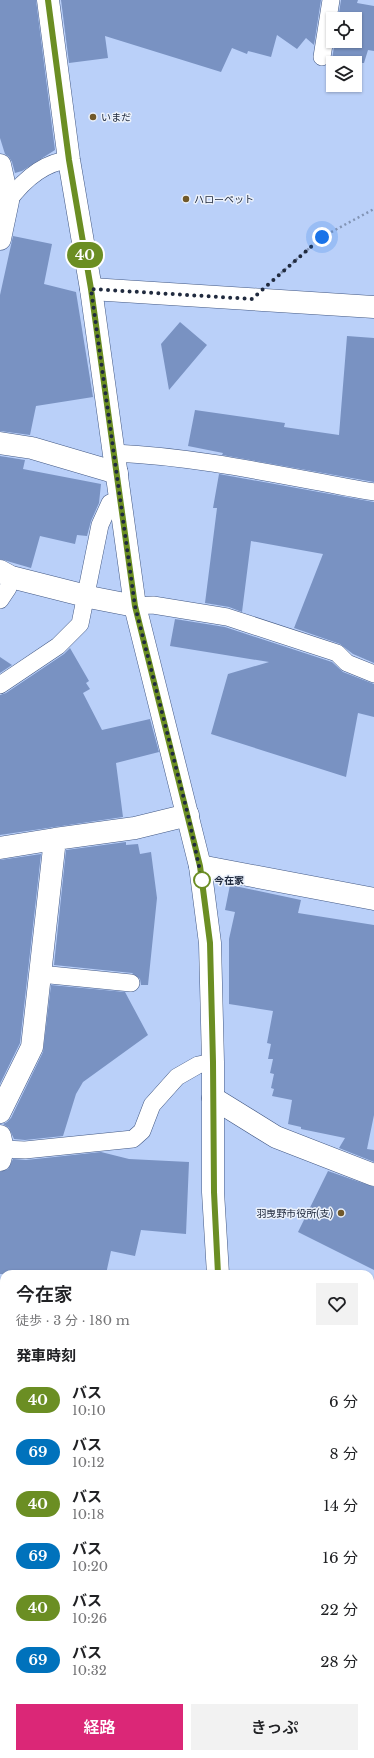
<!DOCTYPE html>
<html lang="ja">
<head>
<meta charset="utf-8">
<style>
  :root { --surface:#fff; --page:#f2f2f2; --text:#202124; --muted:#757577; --accent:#db2777 }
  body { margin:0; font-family:"Libre Baskerville","Noto Sans JP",serif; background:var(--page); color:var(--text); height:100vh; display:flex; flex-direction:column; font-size:15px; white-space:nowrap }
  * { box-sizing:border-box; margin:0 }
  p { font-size:13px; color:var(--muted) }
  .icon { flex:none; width:22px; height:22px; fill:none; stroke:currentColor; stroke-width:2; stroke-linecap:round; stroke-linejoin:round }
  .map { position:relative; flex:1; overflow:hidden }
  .side { position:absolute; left:0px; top:1270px; width:374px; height:488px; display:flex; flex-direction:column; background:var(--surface); border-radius:12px 12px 0 0; box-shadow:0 1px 3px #0004 }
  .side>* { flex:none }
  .badge { padding:0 8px; border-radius:13px; font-size:14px; line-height:26px }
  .buttons { position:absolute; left:326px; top:12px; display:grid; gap:8px }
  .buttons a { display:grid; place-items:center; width:36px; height:36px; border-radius:0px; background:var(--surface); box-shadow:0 1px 3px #0004; font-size:20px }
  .you { position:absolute; width:20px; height:20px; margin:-10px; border:3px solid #fff; border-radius:50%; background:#1a73e8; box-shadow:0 0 0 6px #1a73e833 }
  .map>.badge { position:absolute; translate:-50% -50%; box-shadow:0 0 0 2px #fff }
  h2 { padding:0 16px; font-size:15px; line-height:36px }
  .round { display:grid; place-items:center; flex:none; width:42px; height:42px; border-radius:0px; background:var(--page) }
  .head { display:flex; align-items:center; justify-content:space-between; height:68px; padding:0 16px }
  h1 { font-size:19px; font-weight:600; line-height:30px }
  .cta { display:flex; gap:8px; margin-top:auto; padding:8px 16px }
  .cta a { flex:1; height:46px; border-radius:0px; background:var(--accent); color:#fff; font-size:16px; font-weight:600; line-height:46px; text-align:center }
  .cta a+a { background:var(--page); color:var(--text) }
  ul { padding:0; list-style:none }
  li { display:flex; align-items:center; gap:12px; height:52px; padding:0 16px }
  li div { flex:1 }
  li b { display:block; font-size:15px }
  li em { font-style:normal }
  li .badge { min-width:44px; font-weight:700; text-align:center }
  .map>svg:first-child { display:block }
  .building { fill:#7992c2 }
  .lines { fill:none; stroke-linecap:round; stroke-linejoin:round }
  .lane-casing { stroke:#425884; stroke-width:18 }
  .street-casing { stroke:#425884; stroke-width:23 }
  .secondary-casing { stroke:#425884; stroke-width:23 }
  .path { stroke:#8294b5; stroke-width:2.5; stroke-dasharray:2 3; stroke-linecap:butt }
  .lane { stroke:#fff; stroke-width:17 }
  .street { stroke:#fff; stroke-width:22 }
  .secondary { stroke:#fff; stroke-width:22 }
  .line-casing { stroke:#fff; stroke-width:9 }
  .line { stroke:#6b8e23; stroke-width:6 }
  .walk { stroke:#202a3e; stroke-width:4; stroke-dasharray:0 7.2 }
  .poi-dot { fill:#71592a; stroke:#ebf1fb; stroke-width:1.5 }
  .stop-dot { fill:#fff; stroke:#6b8e23; stroke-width:2 }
  .labels { text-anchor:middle; stroke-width:3; stroke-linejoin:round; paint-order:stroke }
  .poi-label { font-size:10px; fill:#202a3e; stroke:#ebf1fb; text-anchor:start }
  .stop-label { font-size:10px; font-weight:bold; fill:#202a3e; stroke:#ebf1fb; text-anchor:start }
</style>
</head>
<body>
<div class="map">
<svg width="374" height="1758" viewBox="0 0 374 1758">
  <rect width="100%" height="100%" fill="#bad0f9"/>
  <path class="building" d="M0,0h36l19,150 -33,21 -7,2 -3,-11 -3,-5 -4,-3 -5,-16z
    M61,0h260l-7,45 -8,-7 -9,11 -20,-14 -6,22 -23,-6 -1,3 -15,-6 -11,24 -116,-36 3,22 -39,5z
    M341,0h17l-1,3 17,3v45l-6,-1 -4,13h-27l-5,-4 3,-18h20v-22h-17z
    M13,236l39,8 -8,40 32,8 17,105 -57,9 -6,29 -30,-4v-136z
    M180,322l27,23 -38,45 -8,-46z
    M347,336l27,2v144l-152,-27 1,-2 -35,-7 7,-36 90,13 -1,4 55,8z
    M0,456l25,4 -2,9 78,15 -2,19 -8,18 -4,15 -10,-1 -2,9 -35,-8 -9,32 -31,-9z
    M219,474l155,28v161l-21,-9 -13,-10 -46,-16 29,-74 -72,-13 -9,71 -13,-5 -24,-4 12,-95h-4z
    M175,619l50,8 107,35 11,10 31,12v33l-16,-4 -12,64 -135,-43 17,-60 41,-12 -99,-16z
    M70,648l19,33 -3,2 4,6 -7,4 19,37 48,-11 9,33 -43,11 7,54 -123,18v-140l6,-2 58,-39z
    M0,657l12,8 -12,8z
    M126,842v3l12,-1 2,10 11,-2 6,46 -9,87h-7l-1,-6 -8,-6 -78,-8 12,-115z
    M41,854l-21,189 -20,41v-224z
    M230,885l71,15 -3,13 76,12v190l-7,34 7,1v12l-35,-14 6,-10 -44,-9v-2l-13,-3 4,-24 -20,-4 2,-7 -3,-1 3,-14 -4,-1 3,-14h-5l3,-15 -4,-1 6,-32 -44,-7v-65l6,-27 -10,-2z
    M51,985l74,7 23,43 -65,47 -7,12 -13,42 -38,4 -11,-1 -5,-11 -6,-4 4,-2 4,-4 32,-66z
    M101,1152l28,7 60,3 -3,72 -45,-4 -6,26 -24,-5 -5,23h-106v-102l8,-3 5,-10 13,1z
    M328,1171l46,16v83l-76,-38z"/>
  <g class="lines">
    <g class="lane-casing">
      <path id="lane" d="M322,57l9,-57
        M8,201c15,-20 36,-39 61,-41
        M115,453c87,4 173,24 259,39
        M0,600l8,-12 3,-11
        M135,606l18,-1 74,12 110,36 10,10 27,11
        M0,685l58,-39 22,-22 20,-99 10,-22 11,-4
        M40,974l91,9
        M3,1149l22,1 108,-11 9,-8 10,-26 25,-28 21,-12 15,-3
        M0,1392l4,22
        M370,1619l4,-1"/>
    </g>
    <g class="street-casing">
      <path id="street" d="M0,165l8,36 -8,38
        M91,289l283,18
        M0,443l32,5 85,25
        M0,571l11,6 83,21 41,8
        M0,848l55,-9 80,-11 53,-13
        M200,866l174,33
        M213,1098l63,39 98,38
        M0,1112l32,-65 23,-208
        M0,1136l3,13 -3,11"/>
    </g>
    <g class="secondary-casing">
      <path id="secondary" d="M48,0l21,160 22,129 44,317 65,260 10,77 3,119v130l5,82
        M370,1447h4
        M0,1472h4
        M190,1758l1,-4"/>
    </g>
    <path class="path" d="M281,273l41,-36 52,-28"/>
    <use href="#lane" class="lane"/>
    <use href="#street" class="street"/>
    <use href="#secondary" class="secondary"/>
  </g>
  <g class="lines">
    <g class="line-casing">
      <path id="line" d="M48,0l21,160 22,129 44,317 65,260 10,77 3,119 1,130 4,82"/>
    </g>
    <use href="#line" class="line"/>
    <path class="walk" d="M202,880l-14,-65 -53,-209 -44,-317 161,10 70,-62"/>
  </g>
  <g class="poi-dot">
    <circle cx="93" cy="117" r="4"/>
    <circle cx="186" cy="199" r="4"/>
    <circle cx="341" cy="1213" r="4"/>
  </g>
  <circle class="stop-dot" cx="202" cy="880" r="8"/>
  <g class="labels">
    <g class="poi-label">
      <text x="101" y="121">いまだ</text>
      <text x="194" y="203">ハローペット</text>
      <text x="333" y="1217" text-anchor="end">羽曳野市役所(支)</text>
    </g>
    <g class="stop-label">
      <text x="214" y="884">今在家</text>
    </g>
  </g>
</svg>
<div class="buttons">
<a><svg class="icon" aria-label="locate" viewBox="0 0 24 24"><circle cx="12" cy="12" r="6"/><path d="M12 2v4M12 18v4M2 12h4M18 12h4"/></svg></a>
<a><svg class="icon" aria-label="layers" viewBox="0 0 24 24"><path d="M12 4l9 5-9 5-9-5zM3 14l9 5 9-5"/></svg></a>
</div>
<div class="you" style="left:322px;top:237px"></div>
<b class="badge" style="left:85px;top:255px;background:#6b8e23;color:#fff">40</b>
<section class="side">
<div class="head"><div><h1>今在家</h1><p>徒歩 · 3 分 · 180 m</p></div><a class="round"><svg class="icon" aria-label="heart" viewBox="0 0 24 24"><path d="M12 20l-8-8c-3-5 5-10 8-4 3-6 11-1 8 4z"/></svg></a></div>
<h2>発車時刻</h2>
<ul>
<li><span class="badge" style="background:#6b8e23;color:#fff">40</span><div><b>バス</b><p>10:10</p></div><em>6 分</em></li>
<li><span class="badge" style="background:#0072bc;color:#fff">69</span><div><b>バス</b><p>10:12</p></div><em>8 分</em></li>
<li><span class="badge" style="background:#6b8e23;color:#fff">40</span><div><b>バス</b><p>10:18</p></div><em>14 分</em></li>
<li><span class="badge" style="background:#0072bc;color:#fff">69</span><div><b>バス</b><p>10:20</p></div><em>16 分</em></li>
<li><span class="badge" style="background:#6b8e23;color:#fff">40</span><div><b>バス</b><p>10:26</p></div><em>22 分</em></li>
<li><span class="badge" style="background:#0072bc;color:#fff">69</span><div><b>バス</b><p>10:32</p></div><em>28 分</em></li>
</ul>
<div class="cta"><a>経路</a><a>きっぷ</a></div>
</section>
</div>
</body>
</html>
